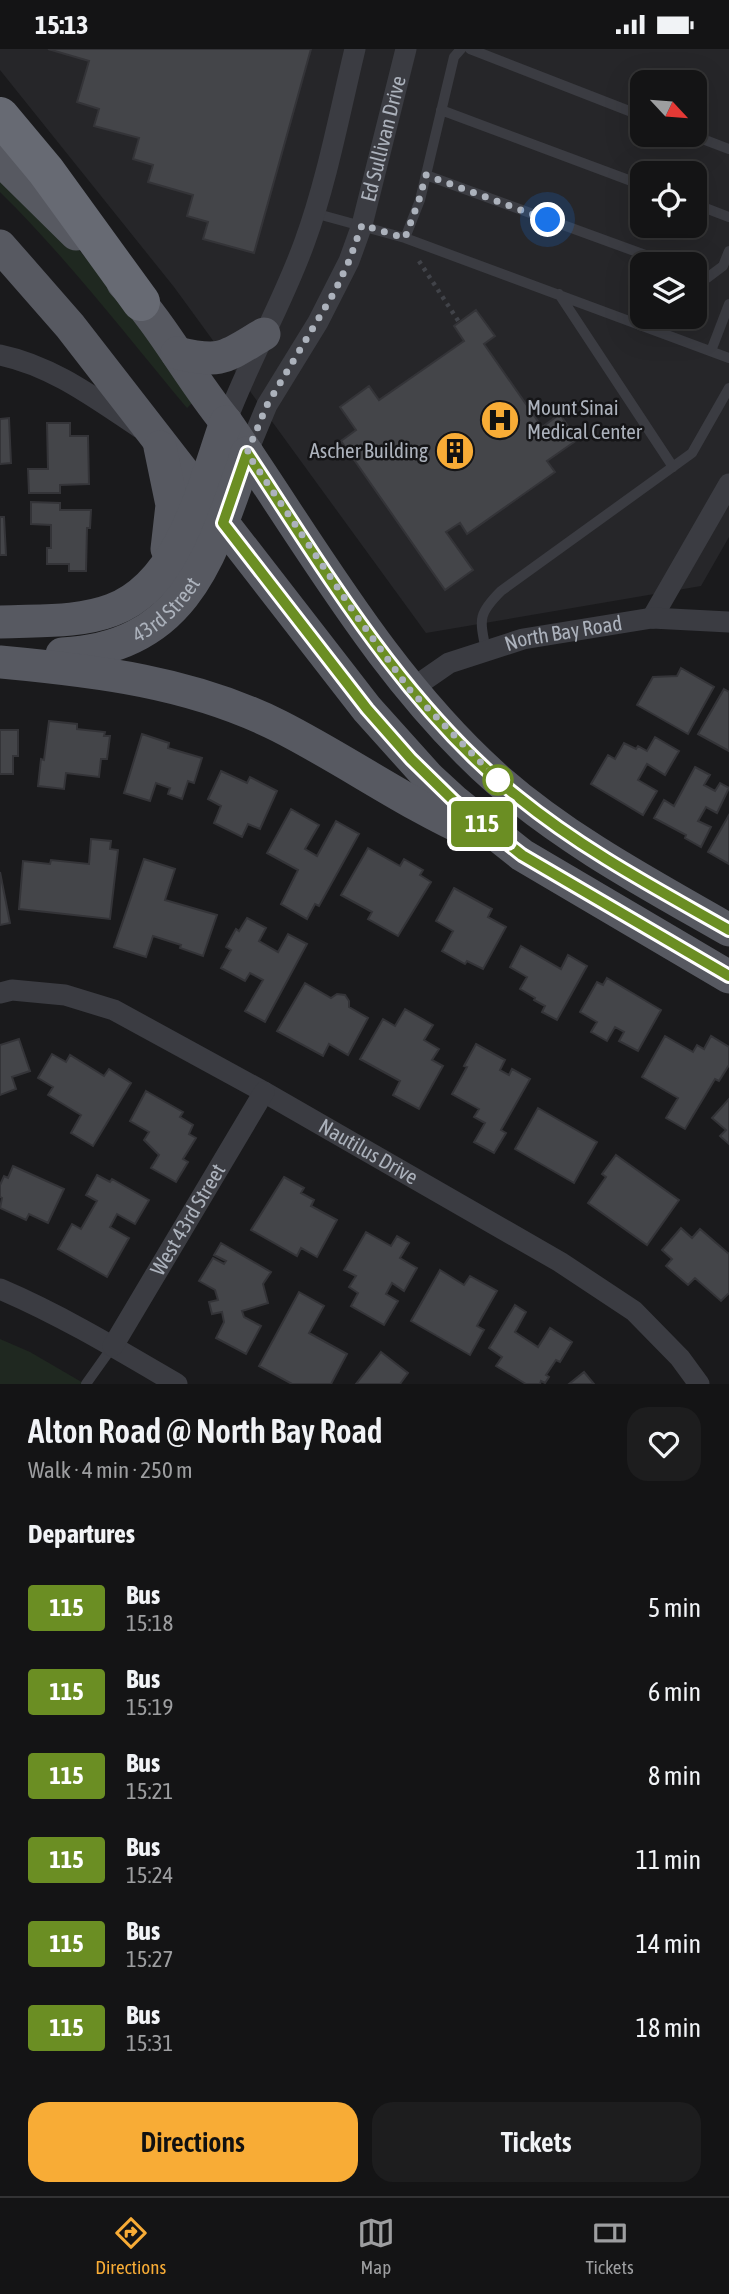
<!DOCTYPE html>
<html lang="en">
<head>
<meta charset="utf-8">
<style>
  :root { --surface:#141415; --page:#1d1d1e; --text:#f1f3f6; --muted:#9d9ea0; --line:#333334; --accent:#f8ac36 }
  body { margin:0; font-family:"Asap Condensed",sans-serif; background:var(--page); color:var(--text); height:100vh; display:flex; flex-direction:column; font-size:26px; white-space:nowrap }
  * { box-sizing:border-box; margin:0 }
  p { font-size:23px; color:var(--muted) }
  .icon { flex:none; width:38px; height:38px; fill:none; stroke:currentColor; stroke-width:2; stroke-linecap:round; stroke-linejoin:round }
  .map { position:relative; height:1335px; overflow:hidden }
  .details { display:flex; flex-direction:column; background:var(--surface); flex:1 }
  .details>* { flex:none }
  .badge { padding:0 14px; border-radius:5px; font-size:24px; line-height:46px }
  .needle { width:46px; rotate:116deg }
  .controls { position:absolute; left:630px; top:21px; display:grid; gap:14px }
  .controls a { display:grid; place-items:center; width:77px; height:77px; border-radius:14px; background:var(--surface); box-shadow:0 7px 28px #0002,0 0 0 2px var(--line); font-size:35px }
  .you { position:absolute; width:35px; height:35px; margin:-18px; border:5px solid #fff; border-radius:50%; background:#1a73e8; box-shadow:0 0 0 10px #1a73e833 }
  .map>.badge { position:absolute; translate:-50% -50%; box-shadow:0 0 0 4px #fff }
  h2 { padding:0 28px; font-size:26px; line-height:63px }
  .round { display:grid; place-items:center; flex:none; width:74px; height:74px; border-radius:21px; background:var(--page) }
  .summary { display:flex; align-items:center; justify-content:space-between; height:119px; padding:0 28px }
  h1 { font-size:33px; font-weight:600; line-height:52px }
  .primary-button { display:flex; gap:14px; margin-top:auto; padding:14px 28px }
  .primary-button a { flex:1; height:80px; border-radius:21px; background:var(--accent); color:#111; font-size:28px; font-weight:600; line-height:80px; text-align:center }
  .primary-button a+a { background:var(--page); color:var(--text) }
  ul { padding:0; list-style:none }
  li { display:flex; align-items:center; gap:21px; height:84px; padding:0 28px }
  li div { flex:1 }
  li b { display:block; font-size:26px }
  li em { font-style:normal }
  li .badge { min-width:77px; font-weight:700; text-align:center }
  .status { display:flex; justify-content:space-between; align-items:center; height:49px; padding:0 35px; background:var(--surface); direction:ltr }
  .status svg { height:19px; fill:currentColor }
  .tabs { display:flex; justify-content:space-around; align-items:center; height:98px; border-top:2px solid var(--line); background:var(--surface); font-size:19px; color:var(--muted) }
  .tabs a { display:grid; justify-items:center; gap:4px }
  .tabs .on { color:var(--accent) }
  .map>svg:first-child { display:block }
  .built { fill:#262629; fill-rule:evenodd }
  .green { fill:#1f2820 }
  .building { fill:#444549; stroke:#343438; stroke-width:2 }
  .lines { fill:none; stroke-linecap:round; stroke-linejoin:round }
  .path { stroke:#414349; stroke-width:4.5; stroke-dasharray:3.5 5; stroke-linecap:butt }
  .service { stroke:#3b3c42; stroke-width:10 }
  .minor { stroke:#3b3c42; stroke-width:21 }
  .primary { stroke:#575961; stroke-width:33 }
  .motorway { stroke:#676a73; stroke-width:38 }
  .line-casing { stroke:#fff; stroke-width:16 }
  .line { stroke:#6b8e23; stroke-width:10 }
  .walk { stroke:#acb2bc; stroke-width:7; stroke-dasharray:0 12.6 }
  .stop-dot { fill:#fff; stroke:#6b8e23; stroke-width:3.5 }
  .labels { text-anchor:middle; stroke-width:5; stroke-linejoin:round; paint-order:stroke }
  .street-label { font-size:21px; fill:#acb2bc; stroke:#151517 }
  .poi-label { font-size:21px; fill:#acb2bc; stroke:#151517; text-anchor:start }
</style>
</head>
<body>
<div class="status"><b>15:13</b><svg viewBox="0 0 49 12"><path d="M0 12V9h3v3zM5 12V6h3v6zM10 12V3h3v9zM15 12V0h3v12zM26 1h20v11H26zM47 4h2v5h-2z"/></svg></div>
<div class="map">
<svg width="729" height="1335" viewBox="0 0 729 1335">
  <rect width="100%" height="100%" fill="#1a1a1c"/>
  <path class="built" d="M0,0h729v488l-28,49 -275,47 -252,-346 -174,-217zM642,33h53v53h-53zM642,124h53v53h-53zM642,215h53v53h-53z"/>
  <path class="green" d="M0,120l69,69 46,55 78,109 -6,6c-61,-73 -119,-149 -187,-216z
    M0,1290l30,13 55,32h-85z"/>
  <path class="building" d="M48,0h263l-57,204 -51,-14 5,-17 -21,-6 6,-21 -45,-13 5,-17 -20,-6 6,-21 -45,-12 5,-17 -22,-7 12,-41z
    M476,261l19,26 -11,8 58,83 18,-13 17,26 -30,21 8,11 -88,62 -7,-11 -14,9 27,38 -28,20 -104,-149 15,-11 -16,-23 29,-21 10,14 85,-59 -10,-15z
    M9,369l2,45 -11,1v-45z
    M47,374h23v13h18l1,48 -29,1v8h-31l-1,-24h20z
    M31,453l29,1v7h31l-1,18h-3l-1,43h-17v-7h-22v-16h4v-23l-20,-1z
    M0,468h4l2,38h-6z
    M681,619l33,19 -26,47 -51,-29 16,-28 24,-1z
    M724,640l5,3v59l-31,-17z
    M49,672l28,3v5l28,3 -1,4h6l-3,23h-6l-2,18 -33,-4 -2,16 -26,-3 3,-27 3,1z
    M0,681h18v26h-5v18h-13z
    M142,685l27,9 -1,5 34,10 -8,25 -6,-2 -6,18 -14,-5 2,-6 -14,-5 -6,18 -26,-8z
    M655,688l24,14 -14,24 -18,-11 -9,16 19,11 -14,24 -52,-31 17,-29 7,4 9,-16 12,6 2,-3 9,5z
    M695,718l15,8 -6,10 11,6 5,-8 9,5 -12,25 -11,-6 -8,14 13,6 -10,20 -16,-9 1,-3 -32,-17 10,-18 10,6z
    M221,722l26,12 3,-6 27,14 -17,38 -12,-5 -6,13 -28,-14 7,-17 -13,-7z
    M291,760l28,16 -14,24 12,7 19,-35 23,13 -40,72 -4,-2 -8,15 -26,-15 17,-34 -31,-17z
    M729,766v49l-21,-12z
    M91,790l20,2 -1,8 8,1 -8,69 -91,-10 4,-48 27,3 1,-4 38,4z
    M368,799l32,18 4,-7 19,11 -3,5 11,7 -33,54 -30,-17 4,-7 -31,-17z
    M144,810l31,10 -10,31 52,15 -14,41 -23,-8 1,-3 -28,-9 -7,21 -32,-10z
    M0,823l10,51 -10,2z
    M454,839l38,21 -4,8 18,10 -23,42 -16,-8 -2,3 -23,-13 11,-20 -17,-10z
    M247,869l19,10 -7,13 19,11 10,-18 19,10 -42,78 -20,-11 18,-31 -13,-7 -5,8 -24,-13 10,-18 -5,-3 10,-18 3,2z
    M521,897l40,23 7,-14 19,11 -30,54 -15,-8 3,-6 -11,-6 1,-2 -15,-9 7,-12 -17,-10z
    M607,929l54,32 -23,41 -19,-10 5,-9 -9,-5 -8,14 -16,-9 6,-10 -17,-10 17,-30 6,3z
    M305,934l26,15 6,-4 8,1 4,6v6l19,11 -20,37 -19,-11 -6,12 -46,-25z
    M405,960l28,16 -9,15 15,9 -7,11 11,6 -24,43 -26,-14 7,-14 -40,-22 23,-40 12,7z
    M665,987l28,16 4,-7 7,4 7,-13 18,11v18l-10,16 -4,-2 -30,50 -19,-11 12,-20 -36,-21z
    M19,990l11,32 -18,6 4,12 -16,6v-50z
    M476,995l29,16 -5,10 9,5 3,-6 18,10 -29,51 5,3 -12,20 -20,-11 11,-19 -11,-6 5,-8 -27,-15 15,-27 -3,-1z
    M52,1005l14,8 4,-7 34,21 5,-7 22,14 -38,63 -22,-13 10,-18 -33,-20 5,-8 -15,-9z
    M146,1042l37,21 -3,5 13,8 -4,9 7,4 -13,21 5,3 -12,20 -25,-14 8,-13 -15,-15 5,-8 -19,-11z
    M729,1050v45l-9,-8 6,-6 -14,-12z
    M538,1059l59,34 -23,41 -59,-34z
    M616,1106l63,45 -32,45 -59,-42 18,-26 -4,-3z
    M13,1117l51,23 -16,34 -19,-9 -3,6 -26,-12 2,-10 -2,-1v-12l4,-9 4,2z
    M97,1126l13,7 2,-3 37,21 -14,24 -18,-10 -7,13 19,11 -22,39 -49,-28 14,-25 9,5 16,-28 -11,-6z
    M284,1128l20,11 -3,5 13,7 -3,6 26,14 -20,37 -16,-9 -4,8 -46,-26z
    M681,1179l11,10 8,-9 29,25v39l-8,8 -26,-23 -7,7 -22,-19 6,-7 -10,-9z
    M366,1183l25,14 6,-10 12,7 -9,15 17,10 -13,23 -12,-8 -6,11 12,7 -14,24 -33,-19 7,-13 -9,-6 7,-11 -12,-6z
    M221,1194l50,29 -8,12 5,19 -26,8 2,6 17,9 -15,28 -30,-16 8,-16 -2,-10 -10,2 -3,-12 9,-2 -3,-10 -16,-9 14,-23 11,6 2,-3 -12,-6z
    M440,1221l24,15 6,-9 27,15 -20,35 7,4 -14,25 -59,-34z
    M299,1243l25,14 -15,27 38,21 -16,30h-39l-33,-18z
    M515,1256l11,7 -11,20 23,15 12,-19 22,14 -12,20 -4,-2 -10,15 3,2 -4,6 -4,-2 -1,3h-14l-30,-18 6,-9 -13,-9z
    M381,1303l27,21 -8,11h-44z
    M584,1323l10,12h-25z"/>
  <g class="lines">
    <path class="path" d="M419,212l40,61"/>
    <path class="service" d="M470,0l172,67
      M441,61l201,75
      M692,86l37,14
      M426,126l244,89
      M695,155l34,13
      M314,164l91,25 324,120
      M405,189l15,-38 34,-143 7,-8
      M695,224l12,5 16,-12 6,-15
      M559,245l114,173
      M711,302l18,-47
      M486,602c-6,-32 -9,-36 15,-60l191,-138 37,-65
      M86,1335l27,-38"/>
    <g class="minor">
      <path d="M0,306c53,11 96,44 140,73"/>
      <path d="M226,373c23,-62 57,-119 79,-181 22,-60 35,-130 50,-192"/>
      <path id="s1" d="M247,404l20,-48 51,-83 31,-61 13,-36 44,-176"/>
      <path d="M652,569l77,-134"/>
      <path id="s2" d="M410,641l39,-27 74,-24 129,-21 77,4"/>
      <path id="s3" d="M0,944l12,-3 53,5 49,15 150,82 296,170 74,49 46,47 19,26"/>
      <path d="M0,1240c61,26 119,61 177,95"/>
      <path id="s4" d="M113,1297l151,-254"/>
    </g>
    <g class="primary">
      <path d="M0,110l76,75"/>
      <path d="M0,197l70,80 297,383 62,69 25,23 68,54 207,122"/>
      <path d="M123,234c40,42 66,94 103,139 85,123 159,258 272,358 70,61 151,104 231,150"/>
      <path d="M177,304c46,11 48,4 87,-19"/>
      <path d="M160,398l12,58 -5,44"/>
      <path d="M0,573c37,-2 78,1 112,-12 70,-26 92,-126 114,-188"/>
      <path id="s5" d="M62,605c126,-6 150,-101 185,-201"/>
      <path d="M0,613c97,9 191,20 279,64 67,34 128,78 196,108"/>
    </g>
    <path class="motorway" d="M0,67l46,55 95,131"/>
  </g>
  <g class="lines">
    <g class="line-casing">
      <path id="line" d="M729,881c-72,-41 -146,-80 -211,-133 -114,-92 -191,-223 -271,-344l-24,70 144,186 44,50 43,42 68,54 207,121"/>
    </g>
    <use href="#line" class="line"/>
    <path class="walk" d="M498,731l-88,-90 -52,-72 -111,-165 20,-48 68,-114 14,-30 13,-36 43,13 14,-38 7,-25 122,45"/>
  </g>
  <defs>
    <g id="hospital-disc" transform="scale(2.0125)"><circle r="9.5" fill="#f8ac36" stroke="#151517"/><path d="M-5-5h3v3.5h4V-5h3V5h-3V1.5h-4V5h-3Z" fill="#111"/></g>
    <g id="building-disc" transform="scale(2.0125)"><circle r="9.5" fill="#f8ac36" stroke="#151517"/><path d="M-4-6H4V6H1V3H-1V6H-4ZM-2.5-4.3h1.7v1.8h-1.7ZM.8-4.3h1.7v1.8H.8ZM-2.5-1h1.7V.8h-1.7ZM.8-1h1.7V.8H.8Z" fill="#111"/></g>
  </defs>
  <g fill-rule="evenodd">
    <use href="#hospital-disc" x="500" y="371"/>
    <use href="#building-disc" x="455" y="402"/>
  </g>
  <circle class="stop-dot" cx="498" cy="731" r="14"/>
  <g class="labels">
    <g class="street-label">
      <text dy="7" stroke="none"><textPath href="#s1" startOffset="345">Ed Sullivan Drive</textPath></text>
      <text dy="7" stroke="none"><textPath href="#s5" startOffset="117">43rd Street</textPath></text>
      <text dy="7" stroke="none"><textPath href="#s2" startOffset="166">North Bay Road</textPath></text>
      <text dy="7" stroke="none"><textPath href="#s3" startOffset="408">Nautilus Drive</textPath></text>
      <text dy="7" stroke="none"><textPath href="#s4" startOffset="147">West 43rd Street</textPath></text>
    </g>
    <g class="poi-label">
      <text x="527" y="366">Mount Sinai<tspan x="527" dy="24">Medical Center</tspan></text>
      <text x="428" y="409" text-anchor="end">Ascher Building</text>
    </g>
  </g>
</svg>
<div class="controls">
<a><svg class="needle" viewBox="-14 -14 28 28"><path d="M0-13l5 13h-10z" fill="#e53935"/><path d="M0 13l5-13h-10z" fill="#9d9ea0"/></svg></a>
<a><svg class="icon" aria-label="locate" viewBox="0 0 24 24"><circle cx="12" cy="12" r="6"/><path d="M12 2v4M12 18v4M2 12h4M18 12h4"/></svg></a>
<a><svg class="icon" aria-label="layers" viewBox="0 0 24 24"><path d="M12 4l9 5-9 5-9-5zM3 14l9 5 9-5"/></svg></a>
</div>
<div class="you" style="left:548px;top:171px"></div>
<b class="badge" style="left:482px;top:775px;background:#6b8e23;color:#fff">115</b>
</div>
<section class="details">
<div class="summary"><div><h1>Alton Road @ North Bay Road</h1><p>Walk · 4 min · 250 m</p></div><a class="round"><svg class="icon" aria-label="heart" viewBox="0 0 24 24"><path d="M12 20l-8-8c-3-5 5-10 8-4 3-6 11-1 8 4z"/></svg></a></div>
<h2>Departures</h2>
<ul>
<li><span class="badge" style="background:#6b8e23;color:#fff">115</span><div><b>Bus</b><p>15:18</p></div><em>5 min</em></li>
<li><span class="badge" style="background:#6b8e23;color:#fff">115</span><div><b>Bus</b><p>15:19</p></div><em>6 min</em></li>
<li><span class="badge" style="background:#6b8e23;color:#fff">115</span><div><b>Bus</b><p>15:21</p></div><em>8 min</em></li>
<li><span class="badge" style="background:#6b8e23;color:#fff">115</span><div><b>Bus</b><p>15:24</p></div><em>11 min</em></li>
<li><span class="badge" style="background:#6b8e23;color:#fff">115</span><div><b>Bus</b><p>15:27</p></div><em>14 min</em></li>
<li><span class="badge" style="background:#6b8e23;color:#fff">115</span><div><b>Bus</b><p>15:31</p></div><em>18 min</em></li>
</ul>
<div class="primary-button"><a>Directions</a><a>Tickets</a></div>
</section>
<nav class="tabs">
<a class="on"><svg class="icon" aria-label="directions" viewBox="0 0 24 24"><path d="M12 3l9 9-9 9-9-9zM9 14v-3h6M13 9l2 2-2 2"/></svg>Directions</a>
<a><svg class="icon" aria-label="map" viewBox="0 0 24 24"><path d="M3 6l6-2 6 2 6-2v14l-6 2-6-2-6 2zM9 4v14M15 6v14"/></svg>Map</a>
<a><svg class="icon" aria-label="tickets" viewBox="0 0 24 24"><path d="M3 7h18v10H3zM15 7v10"/></svg>Tickets</a>
</nav>
</body>
</html>
